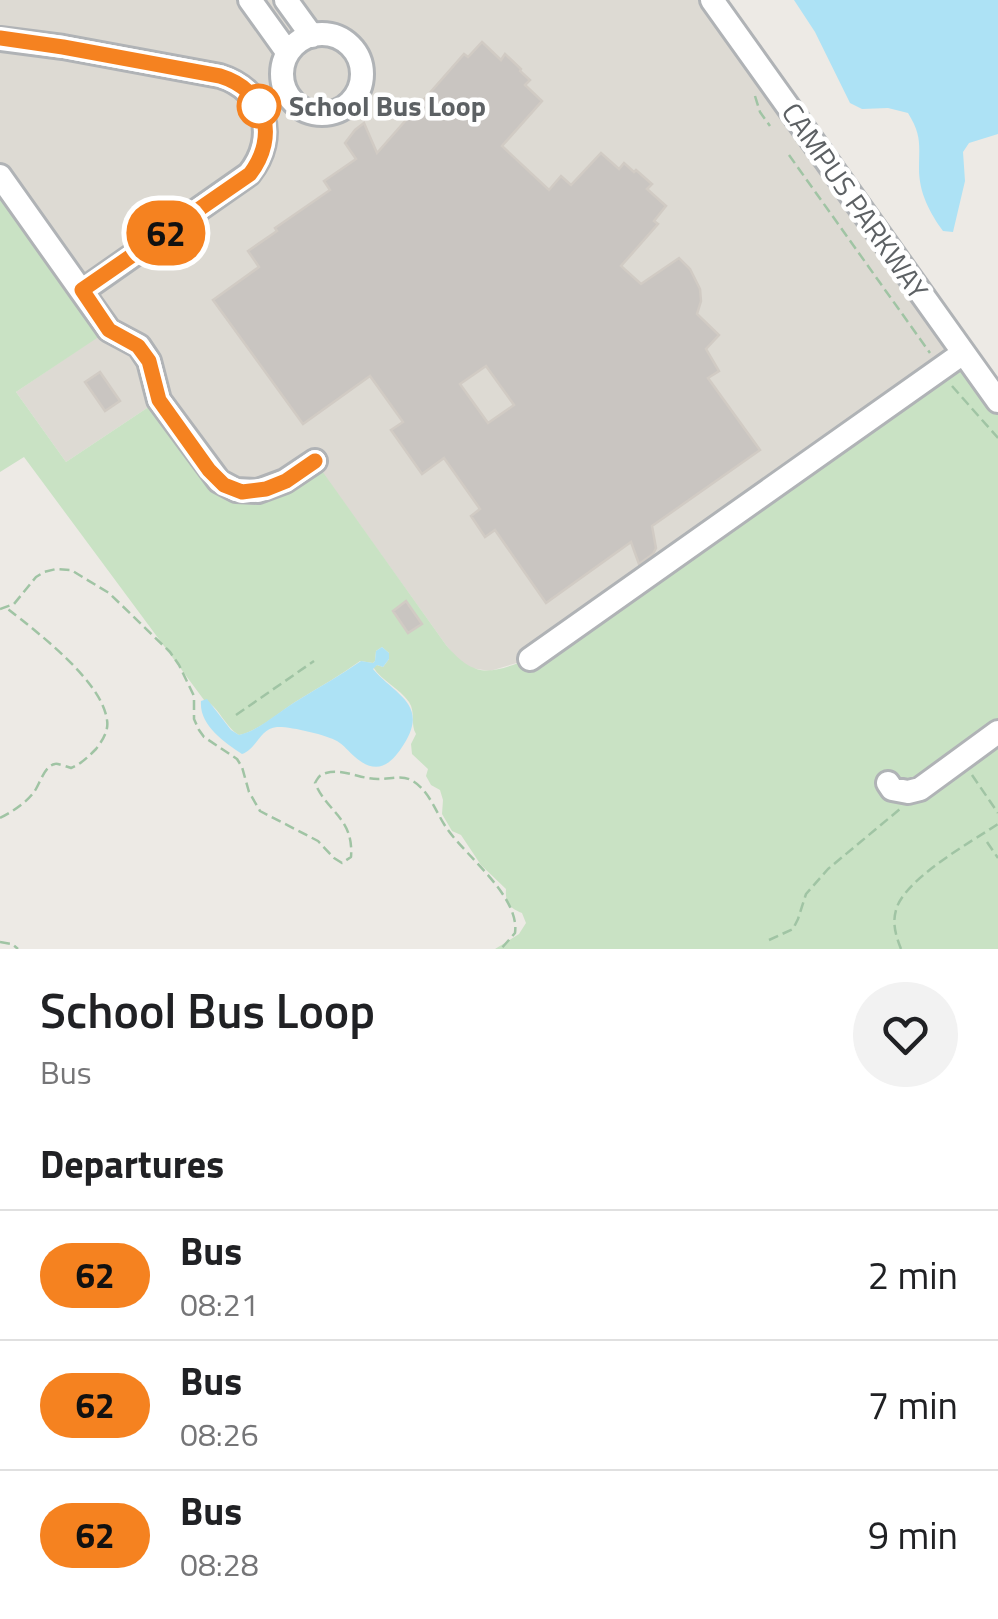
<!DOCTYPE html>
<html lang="en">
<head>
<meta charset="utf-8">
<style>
  :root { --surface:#fff; --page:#f2f2f2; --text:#202124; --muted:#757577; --line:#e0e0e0 }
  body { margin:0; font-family:"Titillium Web",sans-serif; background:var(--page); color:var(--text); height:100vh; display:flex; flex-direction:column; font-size:38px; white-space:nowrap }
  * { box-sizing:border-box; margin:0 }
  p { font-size:32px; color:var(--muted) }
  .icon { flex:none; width:55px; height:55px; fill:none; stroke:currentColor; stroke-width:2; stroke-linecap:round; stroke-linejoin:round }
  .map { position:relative; height:949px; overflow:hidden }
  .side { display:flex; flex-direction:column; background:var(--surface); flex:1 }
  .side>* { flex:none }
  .badge { padding:0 20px; border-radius:32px; font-size:35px; line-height:65px }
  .map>.badge { position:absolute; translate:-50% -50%; box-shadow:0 0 0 5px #fff }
  h2 { padding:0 40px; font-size:38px; line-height:90px }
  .round { display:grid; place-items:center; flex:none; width:105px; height:105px; border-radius:52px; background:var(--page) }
  .head { display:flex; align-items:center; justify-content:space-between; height:170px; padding:0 40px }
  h1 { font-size:48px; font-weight:600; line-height:75px }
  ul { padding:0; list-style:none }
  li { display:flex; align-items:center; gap:30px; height:130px; padding:0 40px; border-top:2px solid var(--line) }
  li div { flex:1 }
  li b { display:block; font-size:38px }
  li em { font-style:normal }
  li .badge { min-width:110px; font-weight:700; text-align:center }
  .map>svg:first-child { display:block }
  .education { fill:#dddad3 }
  .green { fill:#c9e2c4 }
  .water { fill:#ade2f5 }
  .building { fill:#c9c5c1; stroke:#d1cbc4; stroke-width:2.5; fill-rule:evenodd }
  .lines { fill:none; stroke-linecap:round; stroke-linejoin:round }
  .minor-casing { stroke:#b0b3b6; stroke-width:28 }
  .path { stroke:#a0c4a4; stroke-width:2.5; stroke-dasharray:10 5; stroke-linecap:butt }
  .minor { stroke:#fff; stroke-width:22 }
  .line-casing { stroke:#fff; stroke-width:22 }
  .line { stroke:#f58220; stroke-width:15 }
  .stop-dot { fill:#fff; stroke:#f58220; stroke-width:5 }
  .labels { text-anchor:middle; stroke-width:9; stroke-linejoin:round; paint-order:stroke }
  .stop-label { font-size:28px; font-weight:bold; fill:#5d6164; stroke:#fff; text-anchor:start }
  .street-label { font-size:28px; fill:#5d6164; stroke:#fff }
</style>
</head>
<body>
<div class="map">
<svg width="998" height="949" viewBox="0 0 998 949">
  <rect width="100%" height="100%" fill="#edeae5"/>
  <path class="education" d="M0,0h712l251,353 -433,306 -40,12 -19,-3 -11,-6 -14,-17 -131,-183 -73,29 -83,-91 -93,62 -50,-70 93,-63 -109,-153z"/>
  <path class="green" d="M0,176l109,154 -93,62 50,70 93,-62 71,88 85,-27 131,184c30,35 44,28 84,14l433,-306 35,48v548h-503l24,-15 7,-11 -4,-10c-13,-5 -17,-11 -16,-24l-25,-24 -20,-30 -9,-4 -10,-17 1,-14 -3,-10 -9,-5 -5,-9 2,-7 -16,-15 -1,-10 5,-10c-6,-10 0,-21 -7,-32 -10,-14 -27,-21 -36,-35l4,-2 6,2 6,-8v-6l-7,-6 -6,4 -1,10 -2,2 -13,-2c-19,14 -39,25 -60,38 -20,12 -39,31 -61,36 -15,-9 -20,-29 -35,-35l-180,-243 -24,15z"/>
  <path class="water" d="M794,0h204v134l-29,9 -6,9 2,29 -12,51 -10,-1c-13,-18 -24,-38 -24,-62 0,-25 3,-33 -11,-56l-20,-5 -26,1 -12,-6 -35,-71z
    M382,647l7,6v6l-6,8 -6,-2 -4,4c22,26 56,35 31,75 -13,21 -27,32 -49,13 -6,-5 -11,-12 -18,-16 -10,-6 -48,-15 -60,-14 -17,1 -20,22 -35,27 -18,-12 -43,-29 -41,-53l6,-2 24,31 8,5c22,-5 41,-25 61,-36 21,-13 41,-24 61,-38l12,2 2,-2 1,-10z"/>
  <path class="building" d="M482,42l19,18 4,-6 16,15 -1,2 10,9 -5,5 17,16 -40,45 47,44 12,-14 10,9 30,-32 18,16 5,-6 10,9 2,-2 16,14 -5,5 19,17 -12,15 4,3 -37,42 20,18 38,-26 11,11 10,20 1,12 -4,13 22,21 -13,14 13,22 -11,7 52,72 -108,76 4,22 -3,6 -14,10 -8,-22 -85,61 -51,-73 -10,7 -14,-21 9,-7 -36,-51 -22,16 -31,-44 12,-8 -33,-46 -67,48 -90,-124 46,-33 -11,-16 29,-20 -2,-3 55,-38 -6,-9 32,-22 -11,-16 10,-13 9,-7 13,30 87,-99 4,3zM486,366l28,39 -26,18 -28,-39z
    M100,372l20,29 -15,10 -20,-29z
    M406,601l16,23 -14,9 -15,-22z"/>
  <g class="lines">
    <g class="minor-casing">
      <path id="minor" d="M250,0l38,53
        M286,0l26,36
        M712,0l286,401
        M282 74a40 40 0 1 1 80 0a40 40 0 1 1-80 0Z
        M0,39l63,8 157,29c45,14 59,61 29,98l-167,117
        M0,176l109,154 30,16 10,15 10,39 60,81 17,9 22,1 27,-10 30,-20
        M530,659l433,-306
        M888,783l4,6 16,3 12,-3 78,-57"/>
    </g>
    <path class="path" d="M755,96l5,16 10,14
      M789,155l141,198
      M952,386l46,52
      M0,609l14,-5 22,-27 8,-5 12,-3 15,1 38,23 61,59 9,13 15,31v23l5,11 5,7 33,22 5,8 7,25 11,19 58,30 16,17 8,5 9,-6c3,-39 -24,-45 -36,-74 4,-7 3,-7 11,-10 18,-5 36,7 54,6 10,0 22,-4 31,1 19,10 25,34 37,50 20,28 72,67 67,103l-14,16
      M236,715l78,-54
      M972,775l26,38
      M0,818c13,-7 25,-14 34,-26 6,-8 10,-26 21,-28 2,-1 13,3 16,4 10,-4 17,-11 25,-19 6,-8 13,-18 11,-29 -5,-39 -70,-88 -99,-111
      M987,842l11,16
      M769,940l24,-11 5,-10 8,-25 22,-25 72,-60
      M0,942l12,2 6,5
      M901,949c-5,-13 -9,-25 -5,-39 8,-31 75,-68 102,-86"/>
    <use href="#minor" class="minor"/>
  </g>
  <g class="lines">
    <g class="line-casing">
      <path id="line" d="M0,38l63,9 157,29c46,14 59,60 30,98l-168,116 27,40 29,16 11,15 10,39 50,70 15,15 18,7 24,-3 20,-8 29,-20"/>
    </g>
    <use href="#line" class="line"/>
  </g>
  <circle class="stop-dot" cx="259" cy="106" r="20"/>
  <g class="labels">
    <g class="stop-label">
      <text x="289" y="116">School Bus Loop</text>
    </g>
    <g class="street-label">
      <text transform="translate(855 201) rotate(55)" y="10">CAMPUS PARKWAY</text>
    </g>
  </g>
</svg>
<b class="badge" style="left:166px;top:233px;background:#f58220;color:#111">62</b>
</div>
<section class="side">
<div class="head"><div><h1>School Bus Loop</h1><p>Bus</p></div><a class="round"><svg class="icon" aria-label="heart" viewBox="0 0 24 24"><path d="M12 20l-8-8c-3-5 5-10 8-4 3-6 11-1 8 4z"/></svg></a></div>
<h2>Departures</h2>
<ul>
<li><span class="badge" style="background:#f58220;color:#111">62</span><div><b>Bus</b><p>08:21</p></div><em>2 min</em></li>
<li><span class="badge" style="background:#f58220;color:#111">62</span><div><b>Bus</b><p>08:26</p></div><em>7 min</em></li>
<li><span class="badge" style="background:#f58220;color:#111">62</span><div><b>Bus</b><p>08:28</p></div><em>9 min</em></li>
</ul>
</section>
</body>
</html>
